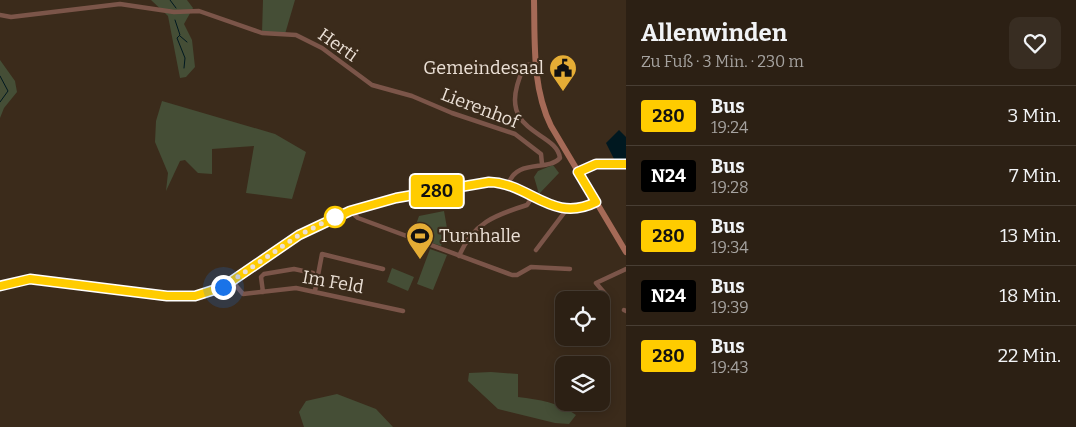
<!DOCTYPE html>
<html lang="de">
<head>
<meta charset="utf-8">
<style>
  :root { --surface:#2c2014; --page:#382d22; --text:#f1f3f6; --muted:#a6a3a0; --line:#483e34 }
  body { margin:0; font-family:Bitter,serif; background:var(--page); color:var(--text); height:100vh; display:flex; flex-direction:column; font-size:19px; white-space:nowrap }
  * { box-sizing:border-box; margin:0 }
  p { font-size:16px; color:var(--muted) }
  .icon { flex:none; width:28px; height:28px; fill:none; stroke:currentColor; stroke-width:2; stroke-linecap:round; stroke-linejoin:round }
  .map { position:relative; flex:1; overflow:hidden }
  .drawer { display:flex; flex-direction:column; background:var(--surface); width:450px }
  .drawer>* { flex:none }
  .badge { padding:0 10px; border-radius:4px; font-size:18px; line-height:32px }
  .fabs { position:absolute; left:555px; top:291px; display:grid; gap:10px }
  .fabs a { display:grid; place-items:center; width:55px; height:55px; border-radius:10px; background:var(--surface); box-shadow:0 2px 12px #0003,0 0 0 1px var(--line); font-size:25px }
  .you { position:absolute; width:25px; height:25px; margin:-12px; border:4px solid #fff; border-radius:50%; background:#1a73e8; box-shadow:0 0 0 8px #1a73e833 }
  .map>.badge { position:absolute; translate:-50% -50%; box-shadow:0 0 0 2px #fff }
  .round { display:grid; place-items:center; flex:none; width:52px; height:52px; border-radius:10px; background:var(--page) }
  .overview { display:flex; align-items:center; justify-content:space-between; height:85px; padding:0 15px }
  h1 { font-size:24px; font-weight:700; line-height:38px }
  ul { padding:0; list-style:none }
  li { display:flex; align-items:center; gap:15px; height:60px; padding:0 15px; border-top:1px solid var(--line) }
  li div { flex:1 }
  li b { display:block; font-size:19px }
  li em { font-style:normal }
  li .badge { min-width:55px; font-weight:700; text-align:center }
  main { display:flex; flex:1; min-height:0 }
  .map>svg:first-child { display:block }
  .green { fill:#454e36 }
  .water { fill:#001820 }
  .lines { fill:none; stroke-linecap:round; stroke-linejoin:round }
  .stream { stroke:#001820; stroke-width:1 }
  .street { stroke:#7b5549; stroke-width:4.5 }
  .secondary { stroke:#a56a57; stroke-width:6 }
  .line-casing { stroke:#fff; stroke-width:11 }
  .line { stroke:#fc0; stroke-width:8 }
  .walk { stroke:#ebe0d6; stroke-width:5; stroke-dasharray:0 9 }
  .stop-dot { fill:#fff; stroke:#fc0; stroke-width:2.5 }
  .labels { text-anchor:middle; stroke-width:4.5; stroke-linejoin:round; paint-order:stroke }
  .street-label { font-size:18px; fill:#ebe0d6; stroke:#3b2b1b }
  .poi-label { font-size:18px; fill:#ebe0d6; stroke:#3b2b1b; text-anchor:end }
</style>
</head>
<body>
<main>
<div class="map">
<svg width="626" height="427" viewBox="0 0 626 427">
  <rect width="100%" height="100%" fill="#3b2b1b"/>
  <path class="green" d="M151,0h36l6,8 -9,16 8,16 3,27 -9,10 -6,1 -12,-62z
    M263,0h32l-10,34 -23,-1z
    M0,60l15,21 2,11 -13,16 -4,10z
    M162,101l113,33 31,18 -14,47 -46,-6 8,-47 -42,3v25l-14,-1 -13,-13 -5,1 -14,30 2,-18 -13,-31 1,-21z
    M553,165l6,8 -20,21 -5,-17 4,-6z
    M444,211l3,17 -6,18 -29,-10 7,-20z
    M430,249l17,6 -14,35 -16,-6z
    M392,268l22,9 -6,14 -21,-9z
    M491,372l27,2v23c22,3 40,5 58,18l-7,9 -14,-1 -57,-14 -30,-28 1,-8z
    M337,394l39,15 17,18h-89l-5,-15 7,-11z"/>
  <path class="water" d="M619,130l7,7v23l-12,-1 -8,-16z"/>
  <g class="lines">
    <path class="stream" d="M170,0l6,8
      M175,20l5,15 -3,3 8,20 -1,10
      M180,36l7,6
      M0,76l8,15 -8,11"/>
    <path class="street" d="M0,15l11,2 109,-13 54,8 25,-1 63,22 34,2 26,13 50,37 40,11 40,17 63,21 26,20 1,10
      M508,185c8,-27 40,-13 52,-27 -3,-26 -56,-24 -43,-72 2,-7 4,-16 10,-21l9,-1
      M350,211l8,7 154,57h5l14,-8 39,2
      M536,250l31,-41
      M459,256c14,-33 36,-41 68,-51l6,-9
      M232,281l11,13 53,-6 107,23
      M315,291l7,-37 61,15
      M263,292l-2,-15 3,-3 30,-5 19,4
      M601,306l6,-4v-6l-11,-13 30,-14
      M624,310l2,1"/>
    <path class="secondary" d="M534,0c1,43 -2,87 17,126l75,126
      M578,172l18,-8h30
      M0,286c54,-22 137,19 194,11 44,-7 77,-47 114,-67 54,-29 117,-41 178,-48 42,-4 64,43 110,20"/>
  </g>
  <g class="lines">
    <g class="line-casing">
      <path id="line" d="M0,286l30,-7 137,17h28l28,-9 76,-52 51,-24 46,-13 93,-16c41,1 63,42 107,20l-18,-30 18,-8h30"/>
    </g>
    <use href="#line" class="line"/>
    <path class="walk" d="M223,287l76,-52 36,-18"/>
  </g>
  <defs>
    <g id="civic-pin" transform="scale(1.4375)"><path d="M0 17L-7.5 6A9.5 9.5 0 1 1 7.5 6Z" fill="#e5ad35" stroke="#3b2b1b"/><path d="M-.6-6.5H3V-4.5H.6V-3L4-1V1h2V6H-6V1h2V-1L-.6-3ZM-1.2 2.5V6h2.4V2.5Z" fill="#111"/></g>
    <g id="stadium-pin" transform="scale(1.4375)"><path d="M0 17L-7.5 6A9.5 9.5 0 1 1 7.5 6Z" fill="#e5ad35" stroke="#3b2b1b"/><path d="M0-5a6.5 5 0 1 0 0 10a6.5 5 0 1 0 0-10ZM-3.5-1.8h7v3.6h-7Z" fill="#111"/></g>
  </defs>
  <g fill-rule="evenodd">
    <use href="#civic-pin" x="563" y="68"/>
    <use href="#stadium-pin" x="420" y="236"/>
  </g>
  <circle class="stop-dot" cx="335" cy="217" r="10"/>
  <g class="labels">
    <g class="street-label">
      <text transform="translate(338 45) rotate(35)" y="6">Herti</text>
      <text transform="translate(480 108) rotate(21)" y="6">Lierenhof</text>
      <text transform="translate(333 282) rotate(10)" y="6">Im Feld</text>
    </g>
    <g class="poi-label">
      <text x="544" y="74">Gemeindesaal</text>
      <text x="439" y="242" text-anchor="start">Turnhalle</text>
    </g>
  </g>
</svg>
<div class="fabs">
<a><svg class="icon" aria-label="locate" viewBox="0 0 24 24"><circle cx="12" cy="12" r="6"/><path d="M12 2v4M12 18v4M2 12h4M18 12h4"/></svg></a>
<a><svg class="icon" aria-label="layers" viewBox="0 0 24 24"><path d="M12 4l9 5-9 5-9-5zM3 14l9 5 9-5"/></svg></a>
</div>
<div class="you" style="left:223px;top:287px"></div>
<b class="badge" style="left:437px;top:191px;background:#fc0;color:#111">280</b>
</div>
<section class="drawer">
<div class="overview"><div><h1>Allenwinden</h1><p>Zu Fuß · 3 Min. · 230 m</p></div><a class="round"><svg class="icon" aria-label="heart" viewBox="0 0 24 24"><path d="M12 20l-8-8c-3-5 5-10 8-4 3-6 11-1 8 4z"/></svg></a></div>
<ul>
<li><span class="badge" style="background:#fc0;color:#111">280</span><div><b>Bus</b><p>19:24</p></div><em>3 Min.</em></li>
<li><span class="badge" style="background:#000;color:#fff">N24</span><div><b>Bus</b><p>19:28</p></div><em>7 Min.</em></li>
<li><span class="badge" style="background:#fc0;color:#111">280</span><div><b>Bus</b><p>19:34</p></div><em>13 Min.</em></li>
<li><span class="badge" style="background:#000;color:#fff">N24</span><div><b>Bus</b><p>19:39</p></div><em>18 Min.</em></li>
<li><span class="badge" style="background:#fc0;color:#111">280</span><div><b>Bus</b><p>19:43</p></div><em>22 Min.</em></li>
</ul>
</section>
</main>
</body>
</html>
